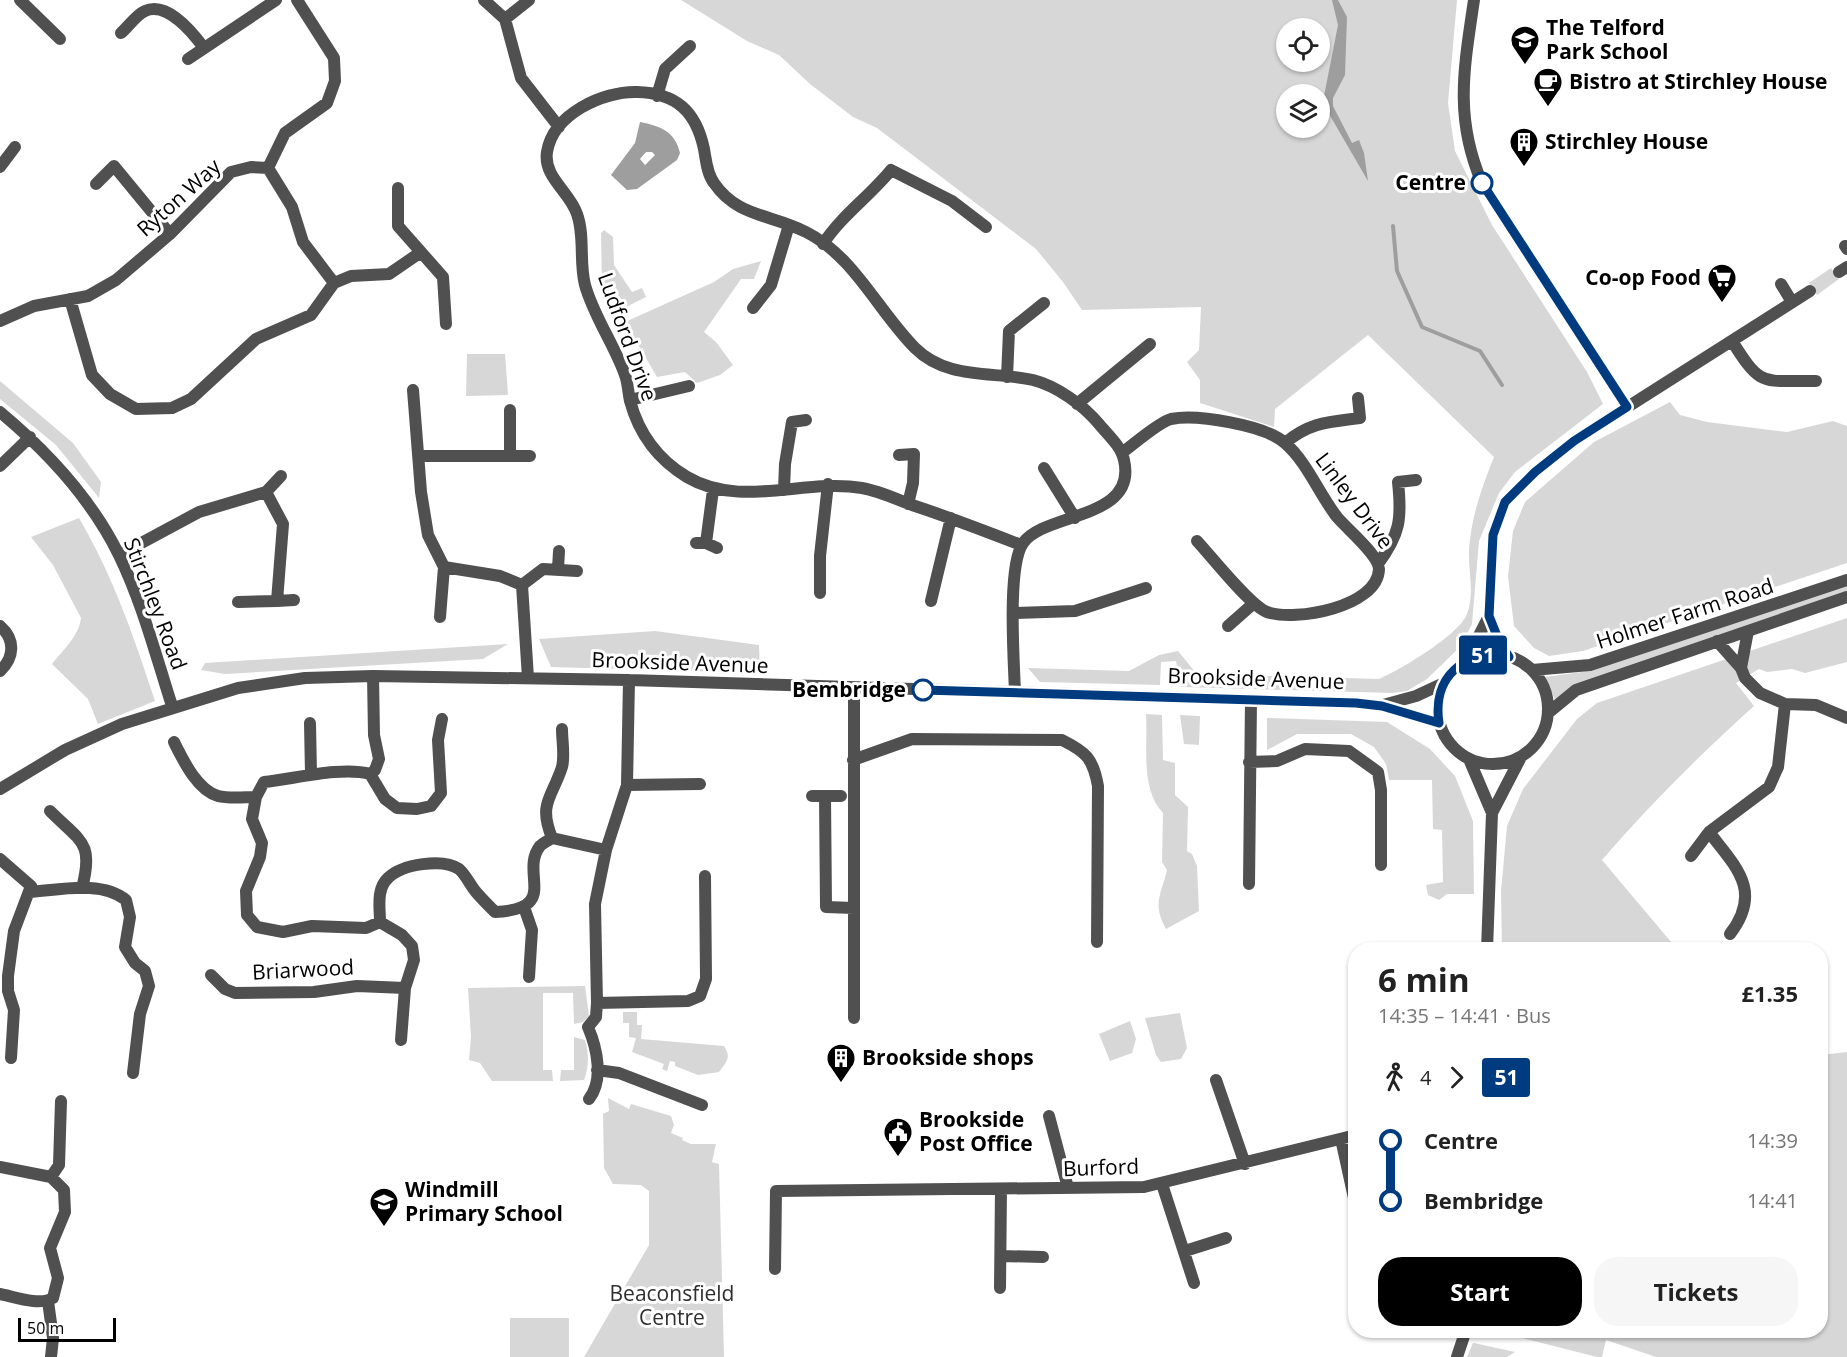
<!DOCTYPE html>
<html lang="en">
<head>
<meta charset="utf-8">
<style>
  :root { --surface:#fff; --page:#f6f6f6; --text:#222; --muted:#767676; --accent:#000 }
  body { margin:0; font-family:"Open Sans",sans-serif; background:var(--page); color:var(--text); height:100vh; display:flex; flex-direction:column; font-size:22px; white-space:nowrap }
  * { box-sizing:border-box; margin:0 }
  p { font-size:20px; color:var(--muted) }
  .icon { flex:none; width:33px; height:33px; fill:none; stroke:currentColor; stroke-width:2; stroke-linecap:round; stroke-linejoin:round }
  .map { position:relative; flex:1; overflow:hidden }
  .side { position:absolute; left:1348px; top:942px; width:480px; height:396px; display:flex; flex-direction:column; background:var(--surface); border-radius:24px; box-shadow:0 2px 4px #0004 }
  .side>* { flex:none }
  .badge { padding:0 12px; border-radius:4px; font-size:21px; line-height:39px }
  .buttons { position:absolute; left:1276px; top:18px; display:grid; gap:12px }
  .buttons a { display:grid; place-items:center; width:54px; height:54px; border-radius:50%; background:var(--surface); box-shadow:0 2px 4px #0004; font-size:30px }
  .scale { position:absolute; left:18px; bottom:15px; width:98px; box-sizing:border-box; padding-left:6px; border:3px solid #000; border-top:0; font-size:16px; line-height:21px; white-space:nowrap; color:#000; -webkit-text-stroke:4px #fff; paint-order:stroke }
  .map>.badge { position:absolute; translate:-50% -50%; box-shadow:0 0 0 3px #fff }
  .legs { display:flex; align-items:center; gap:9px; height:66px; padding:0 30px; font-size:20px }
  .legs p { margin-inline-start:auto }
  .head { display:flex; align-items:center; justify-content:space-between; height:102px; padding:0 30px }
  h1 { font-size:33px; font-weight:700; line-height:45px }
  .action { display:flex; gap:12px; margin-top:auto; padding:12px 30px }
  .action a { flex:1; height:69px; border-radius:24px; background:var(--accent); color:#fff; font-size:24px; font-weight:700; line-height:69px; text-align:center }
  .action a+a { background:var(--page); color:var(--text) }
  ul { padding:0 30px; list-style:none }
  li { display:flex; align-items:center; gap:21px; height:60px; font-size:22px }
  li i { display:grid; place-items:center; width:9px; height:100%; margin:0 8px; background:currentColor }
  li i::after { content:''; width:15px; height:15px; margin:-8px; border:4px solid; border-radius:50%; background:var(--surface) }
  li p { margin-inline-start:auto }
  li:first-child i { background:linear-gradient(#0000 50%,currentColor 0) }
  li:last-child i { background:linear-gradient(currentColor 50%,#0000 0) }
  .map>svg:first-child { display:block }
  .green { fill:#d7d7d7; fill-rule:evenodd }
  .water { fill:#9e9e9e; fill-rule:evenodd }
  .lines { fill:none; stroke-linecap:round; stroke-linejoin:round }
  .stream { stroke:#9e9e9e; stroke-width:4 }
  .minor { stroke:#505050; stroke-width:12 }
  .line-1-casing { stroke:#fff; stroke-width:14 }
  .line-1 { stroke:#003b80; stroke-width:9 }
  .stop-1-dot { fill:#fff; stroke:#003b80; stroke-width:3 }
  .labels { text-anchor:middle; stroke-width:6; stroke-linejoin:round; paint-order:stroke }
  .poi-label { font-size:21px; font-weight:bold; fill:#000; stroke:#fff; text-anchor:start }
  .stop-label { font-size:21px; font-weight:bold; fill:#000; stroke:#fff; text-anchor:end }
  .street-label { font-size:21px; fill:#000; stroke:#fff }
  .park-label { font-size:21px; fill:#2e2e2e; stroke:#fff }
</style>
</head>
<body>
<div class="map">
<svg width="1847" height="1357" viewBox="0 0 1847 1357">
  <rect width="100%" height="100%" fill="#fff"/>
  <path class="green" d="M681,0h776l-9,103 7,48 37,74 95,147 16,32 -88,68 -16,21 -20,48 -7,83 -11,22 -34,33 -20,12 -14,2 -212,-6 -5,-26 -15,1 -1,23 -120,-3 -12,-14 101,3 30,-16 19,-4 18,22 10,1 173,5c21,-9 80,-44 88,-65 8,-21 1,-43 2,-64 2,-33 13,-63 25,-93l-126,-122 -93,74 -1,18 -74,-24v-23l-13,-18 12,-12 2,-43 -119,3 -19,-28 -27,-33 -159,-121 -24,-11 -43,-33 -31,-29 -32,-14zM1287,28h33v34h-33zM1287,94h33v34h-33z
    M604,230l9,7 1,28 18,27 10,-4 4,9 -30,15 -14,-27 -1,-52z
    M761,261l-7,18h-13l-37,53 12,10 17,23 -13,10 -23,8 -12,-11 -28,5 -32,-55 89,-40 19,-13z
    M1831,268l8,11 -22,16 -8,-12z
    M467,354h38l3,41 -42,1z
    M0,381l73,62 28,39 -2,16 -43,-53 -56,-46z
    M1670,402l10,13 27,7 80,10 46,-11 14,5v137l-264,88 -34,5 -15,-8 -20,-22 -6,-50 5,-45 12,-29 69,-60z
    M79,518c34,58 55,119 76,183l-57,23 -10,-25 -36,-35c11,-14 27,-28 29,-46l-28,-53 -22,-28z
    M1847,585v7l-272,93 -20,15 -10,-23 37,-5z
    M1847,618v44l-42,11 -13,-4 -25,3 -8,-3 -23,14 18,23c-54,49 -105,99 -152,154l75,89 -158,1 -6,-4 -3,3 -8,1 -1,-59 6,-65 16,-37 54,-70 20,-16z
    M655,631l104,14 1,28 -209,-6 -12,-28z
    M508,644l-25,15 -258,15 -24,-4 4,-7z
    M1146,714l16,1 1,45 12,3v32l13,12 -1,44 5,3 5,12 2,45 -33,18c-14,-25 -5,-34 1,-59l-5,-8 1,-49c-23,-24 -15,-67 -17,-99z
    M1180,715l20,1 -1,29 -15,-1z
    M1267,718l120,4 43,27 25,27 18,45 1,73h-27l-8,6 -11,-5 -2,-10 17,-3 -1,-52 -9,-1 -1,-49h-43l-3,-16 -12,-17 -23,-13h-54l-30,16z
    M585,986l4,30 -6,6 -9,2 -1,-31h-30v77h9l1,11h-61l-12,-18 -11,-3 2,-23 -3,-49z
    M623,1012h14v13h5l-1,14 83,7c8,12 2,16 -5,26l-21,3 -23,-9v-4l-5,-1 -3,10 -5,-2 2,-5 -32,-12 4,-14 -7,-1v-14h-6z
    M1180,1013l7,35 -6,11 -20,3 -5,-7 -11,-37z
    M1130,1021l6,18 -4,14 -22,8 -11,-27z
    M574,1037l11,3c4,12 4,28 -1,40l-24,1 1,-11h13z
    M1847,1052v305h-191l-50,-17 -4,17h-5l-102,-26 326,-1v-275z
    M608,1098l21,11 2,-5 40,12 3,9 -3,8 12,5 -1,2 9,4h25l-4,18 7,2 5,193h-140l65,-112v-54l-8,-6 -28,-1 -9,-16 -1,-54 6,-3z
    M510,1318h59v39h-59z
    M1473,1343h1l41,9 -8,5h-40z"/>
  <path class="water" d="M1332,0h6l9,17 -2,58 -12,23v8l19,37 7,-3 5,13 4,28 -43,-74 -1,-11 14,-71z
    M640,122c20,4 35,9 40,31l-3,7 -40,29 -10,1 -16,-15 24,-32zM646,152h6l3,3 -10,10 -5,-6z"/>
  <g class="lines">
    <path class="stream" d="M1393,226l4,45 25,56 58,24 22,34"/>
    <path class="minor" d="M20,0l40,39
      M484,0l21,19 16,59 38,49
      M1474,0c-10,68 -20,118 8,183l145,224
      M505,19l24,-19
      M121,33c7,-6 15,-18 24,-22 22,-10 48,22 59,37
      M188,59l88,-59
      M657,96l8,-27 25,-23
      M0,167l15,-20
      M268,168l17,-35 42,-30 8,-22 -1,-23 -37,-58
      M96,184l18,-18 56,68
      M398,188v38l45,51 3,47
      M823,244c18,-28 47,-48 68,-74l61,31 34,26
      M1845,246l2,3
      M1839,272l8,-5
      M1781,284l11,18
      M70,299l22,76 18,19 26,15 36,-1 19,-9 65,-60 55,-24 23,-32 17,-7 38,-2 32,-22
      M753,308l18,-23 18,-60
      M0,321l34,-15 54,-10 28,-16 54,-46 61,-62 20,-5 17,1 24,39 11,35 31,41
      M1732,341c30,48 30,39 84,40
      M1007,377l2,-46 35,-28
      M413,390l8,102 7,43 16,32
      M630,400l59,-14
      M1077,404l73,-60
      M510,410v46
      M0,412c48,40 91,86 119,143 23,47 37,101 53,151
      M1285,443c25,-21 44,-21 75,-25l-2,-20
      M1123,452c11,-8 36,-30 48,-33 26,-5 94,6 114,24 22,19 34,51 52,74 10,12 42,38 42,52 -1,38 -84,53 -112,43 -17,-6 -56,-56 -70,-71
      M899,455l15,-1 -1,29 -5,21
      M419,456h111
      M0,466l30,-29
      M1044,468l31,50
      M784,490l1,-26 7,-42 14,-2
      M696,543h10l11,5
      M706,543l7,-53
      M119,555l80,-43 67,-20 15,-16
      M1378,564c22,-30 24,-45 20,-82l18,-2
      M558,569l1,-18
      M522,585l21,-16 34,2
      M820,593v-37l8,-72
      M277,601l17,-1
      M931,601l20,-83
      M238,602l39,-1 6,-77 -17,-32
      M1014,613l61,-2 71,-23
      M440,617l4,-50 56,9 22,9 6,93
      M0,626c16,14 14,32 0,45
      M1228,626l26,-23
      M1717,641l24,27 4,10 15,15 25,11 31,1 31,13
      M1438 709a55 55 0 1 1 110 0a55 55 0 1 1-110 0Z
      M1509,657l-10,-16 -10,-25 4,-81 12,-33 30,-30 39,-31 236,-150
      M1466,661l23,-45
      M1741,668l7,-37
      M1532,670l58,-5 257,-85
      M373,676l1,59 5,24 -4,11 -5,4c-28,-8 -76,5 -106,8l-8,15 -4,22 10,24 -2,14 -14,34 1,24 10,12 26,5 29,-6 54,2 14,-6c0,-14 -4,-33 8,-44 14,-14 55,-20 71,-9 7,6 11,16 17,23 6,7 13,14 19,20 66,-3 24,-39 45,-66 3,-3 9,-6 12,-8 -14,-35 0,-40 10,-71 3,-11 0,-26 0,-38
      M854,688v330
      M1015,693c-1,-32 -8,-127 8,-150 22,-31 115,-23 101,-83 -3,-14 -16,-25 -25,-36 -16,-19 -42,-38 -66,-44 -41,-9 -86,0 -118,-32 -37,-37 -61,-92 -109,-116 -35,-18 -69,-15 -92,-49 -7,-9 -8,-23 -10,-34 -8,-38 -28,-56 -67,-57 -34,-1 -84,22 -90,60 -4,25 23,40 30,62 8,22 2,48 8,71 9,32 29,59 40,90 3,8 3,17 5,26 9,33 27,58 57,76 54,32 117,1 175,11 17,3 34,11 50,17 37,12 73,26 109,40
      M1383,705l33,-9 28,-13
      M1548,713l28,-23 271,-93
      M310,723l1,51
      M174,742c9,18 23,48 44,54 11,3 27,1 38,1
      M1469,759l23,54
      M853,760l59,-21 150,1c24,12 31,18 36,46l-1,156
      M1249,762l28,-1 28,-12 44,2 29,21 3,18v75
      M370,774l15,25 12,9 20,1 14,-3 10,-13 -3,-53 4,-21
      M627,785l73,-1
      M0,789l65,-39 57,-26 116,-36 67,-10 68,-2 256,4 727,23 26,3 57,17
      M812,796h29
      M825,796l1,111 28,1
      M50,811c31,31 44,31 32,77
      M552,838l54,12
      M1691,856l18,-24
      M0,859l31,27 -17,45 -6,45v15l6,19 -3,48
      M1249,884l2,-184
      M30,892c29,-2 72,-12 96,8l4,17 -5,30 10,16 10,8 4,15 -9,28 -7,59
      M524,907l8,23 -3,47
      M380,922l22,13 10,11 2,14 -9,28 -4,52
      M1730,934c33,-43 6,-67 -21,-102l60,-45 9,-20 7,-63
      M1487,950l5,-137 29,-56
      M211,975l14,14 10,4 79,-1 43,-6 48,2
      M597,1003l91,-2 12,-5 6,-17 -1,-103
      M597,1070l22,3 83,32
      M1216,1080l29,84
      M589,1099c15,-19 8,-51 -1,-72l8,-10 1,-14 -2,-99 11,-54 21,-65 2,-105
      M1049,1116l19,72
      M1341,1139l15,68
      M0,1167l51,10 13,13 1,22 -15,36 8,30 -5,20c-13,8 -38,-1 -53,-4
      M51,1177l8,-12 2,-64
      M1162,1184l32,99
      M1185,1251l41,-13
      M1001,1256l42,1
      M775,1269l1,-78 368,-4 212,-52
      M1000,1288l1,-99
      M48,1301l5,37 -2,19
      M1457,1357l9,-27"/>
  </g>
  <g class="lines">
    <g class="line-1-casing">
      <path id="line-1" d="M923,690l433,13 26,3 57,17c-7,-46 25,-74 70,-66l-10,-16 -10,-25 4,-81 12,-33 30,-30 39,-31 53,-34 -145,-224"/>
    </g>
    <use href="#line-1" class="line-1"/>
  </g>
  <defs>
    <g id="school-pin" transform="scale(1.5)"><path d="M0 17L-7.5 6A9.5 9.5 0 1 1 7.5 6Z" fill="#000" stroke="#fff"/><path d="M0-5L7-2L0 1L-7-2ZM-4 1L0 2.5L4 1V4Q0 6-4 4Z" fill="#fff"/></g>
    <g id="cafe-pin" transform="scale(1.5)"><path d="M0 17L-7.5 6A9.5 9.5 0 1 1 7.5 6Z" fill="#000" stroke="#fff"/><path d="M-5.5-4.5H6V0H3Q3 3.5 0 3.5H-2.5Q-5.5 3.5-5.5 0ZM3-3.2v2h1.7v-2ZM-6 4.5H4V6H-6Z" fill="#fff"/></g>
    <g id="building-pin" transform="scale(1.5)"><path d="M0 17L-7.5 6A9.5 9.5 0 1 1 7.5 6Z" fill="#000" stroke="#fff"/><path d="M-4-6H4V6H1V3H-1V6H-4ZM-2.5-4.3h1.7v1.8h-1.7ZM.8-4.3h1.7v1.8H.8ZM-2.5-1h1.7V.8h-1.7ZM.8-1h1.7V.8H.8Z" fill="#fff"/></g>
    <g id="supermarket-pin" transform="scale(1.5)"><path d="M0 17L-7.5 6A9.5 9.5 0 1 1 7.5 6Z" fill="#000" stroke="#fff"/><path d="M-6-5.5h2.5l.6 2H6L4.5 2H-2.5L-4.4-4H-6ZM-1.5 3.2a1.3 1.3 0 1 0 .1 0ZM3 3.2a1.3 1.3 0 1 0 .1 0Z" fill="#fff"/></g>
    <g id="civic-pin" transform="scale(1.5)"><path d="M0 17L-7.5 6A9.5 9.5 0 1 1 7.5 6Z" fill="#000" stroke="#fff"/><path d="M-.6-6.5H3V-4.5H.6V-3L4-1V1h2V6H-6V1h2V-1L-.6-3ZM-1.2 2.5V6h2.4V2.5Z" fill="#fff"/></g>
  </defs>
  <g fill-rule="evenodd">
    <use href="#school-pin" x="1525" y="40"/>
    <use href="#cafe-pin" x="1548" y="82"/>
    <use href="#building-pin" x="1524" y="142"/>
    <use href="#supermarket-pin" x="1722" y="278"/>
    <use href="#building-pin" x="841" y="1058"/>
    <use href="#civic-pin" x="898" y="1132"/>
    <use href="#school-pin" x="384" y="1202"/>
  </g>
  <g class="stop-1-dot">
    <circle cx="1482" cy="183" r="10"/>
    <circle cx="923" cy="690" r="10"/>
  </g>
  <g class="labels">
    <g class="poi-label">
      <text x="1546" y="35">The Telford<tspan x="1546" dy="24">Park School</tspan></text>
      <text x="1569" y="89">Bistro at Stirchley House</text>
      <text x="1545" y="149">Stirchley House</text>
      <text x="1701" y="285" text-anchor="end">Co-op Food</text>
      <text x="862" y="1065">Brookside shops</text>
      <text x="919" y="1127">Brookside<tspan x="919" dy="24">Post Office</tspan></text>
      <text x="405" y="1197">Windmill<tspan x="405" dy="24">Primary School</tspan></text>
    </g>
    <g class="stop-label">
      <text x="1466" y="190">Centre</text>
      <text x="906" y="697">Bembridge</text>
    </g>
    <g class="street-label">
      <text transform="translate(179 198) rotate(-42)" y="7">Ryton Way</text>
      <text transform="translate(627 337) rotate(70)" y="7">Ludford Drive</text>
      <text transform="translate(1354 501) rotate(53)" y="7">Linley Drive</text>
      <text transform="translate(155 604) rotate(69)" y="7">Stirchley Road</text>
      <text transform="translate(1685 614) rotate(-18)" y="7">Holmer Farm Road</text>
      <text transform="translate(680 663) rotate(2)" y="7">Brookside Avenue</text>
      <text transform="translate(1256 679) rotate(2)" y="7">Brookside Avenue</text>
      <text transform="translate(303 970) rotate(-3)" y="7">Briarwood</text>
      <text transform="translate(1101 1168) rotate(-2)" y="7">Burford</text>
    </g>
    <g class="park-label">
      <text x="672" y="1301">Beaconsfield<tspan x="672" dy="24">Centre</tspan></text>
    </g>
  </g>
</svg>
<div class="buttons">
<a><svg class="icon" aria-label="locate" viewBox="0 0 24 24"><circle cx="12" cy="12" r="6"/><path d="M12 2v4M12 18v4M2 12h4M18 12h4"/></svg></a>
<a><svg class="icon" aria-label="layers" viewBox="0 0 24 24"><path d="M12 4l9 5-9 5-9-5zM3 14l9 5 9-5"/></svg></a>
</div>
<div class="scale">50 m</div>
<b class="badge" style="left:1483px;top:655px;background:#003b80;color:#fff">51</b>
<section class="side">
<div class="head"><div><h1>6 min</h1><p>14:35 – 14:41 · Bus</p></div><b>£1.35</b></div>
<div class="legs"><svg class="icon" aria-label="walk" viewBox="0 0 24 24"><circle cx="13" cy="4" r="2"/><path d="M13 8l-2 6 4 7M11 14l-3 7M7 12l3-4h3l4 4"/></svg>4<svg class="icon" aria-label="forward" viewBox="0 0 24 24"><path d="M9 5l7 7-7 7"/></svg><b class="badge" style="background:#003b80;color:#fff">51</b></div>
<ul>
<li><i style="color:#003b80"></i><b>Centre</b><p>14:39</p></li>
<li><i style="color:#003b80"></i><b>Bembridge</b><p>14:41</p></li>
</ul>
<div class="action"><a>Start</a><a>Tickets</a></div>
</section>
</div>
</body>
</html>
